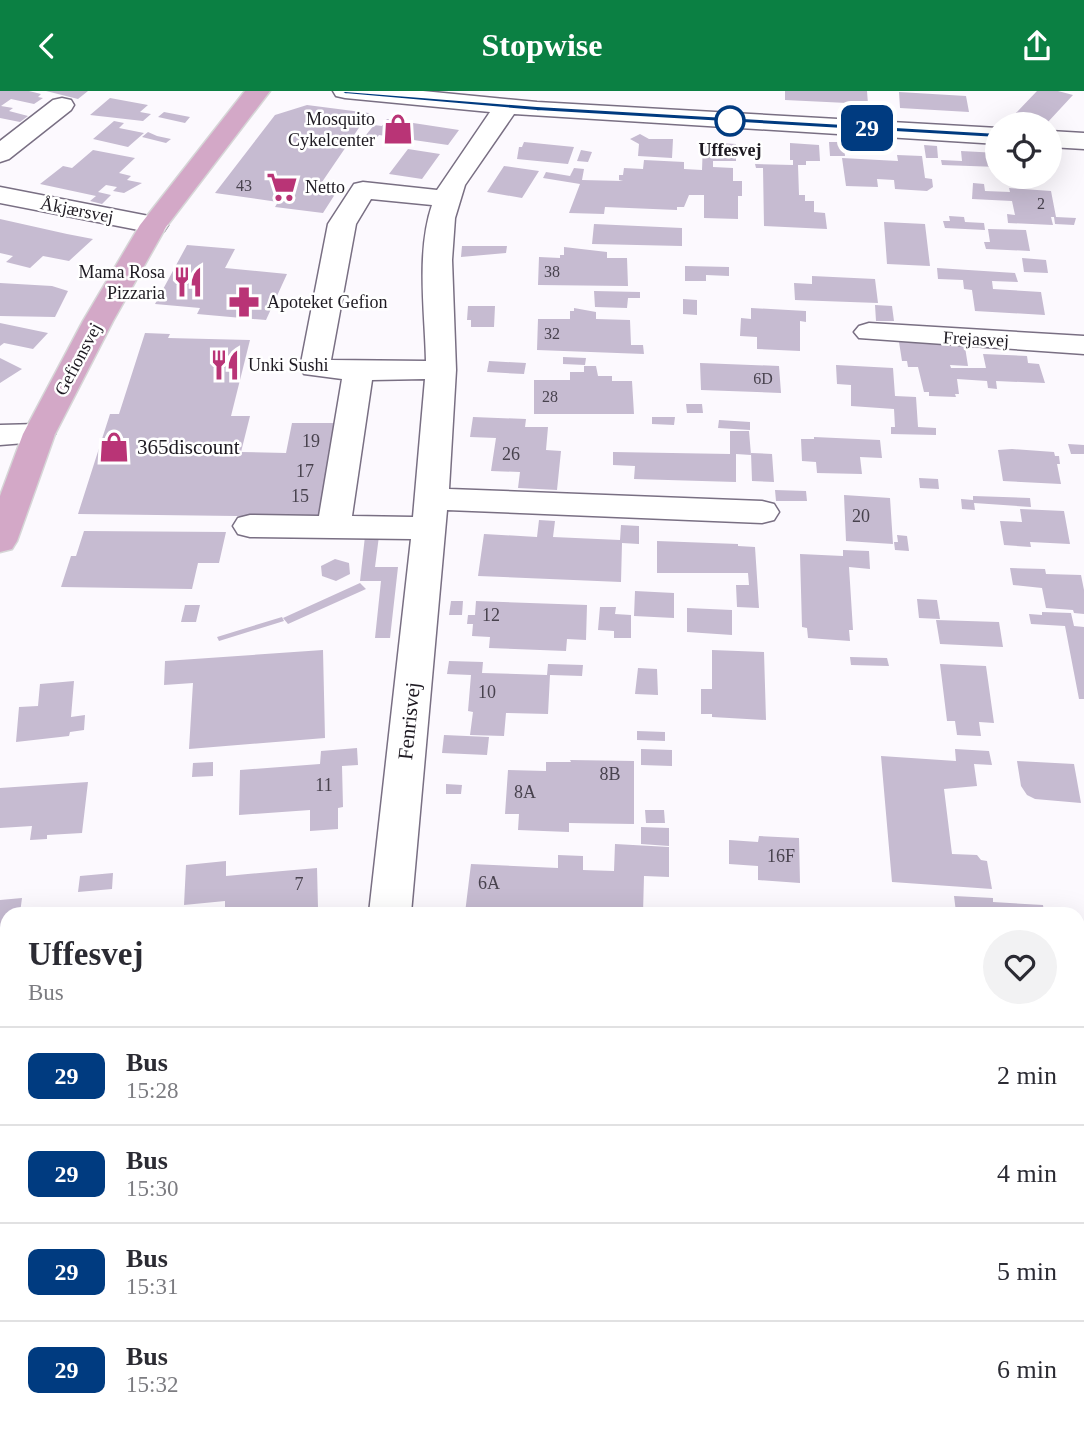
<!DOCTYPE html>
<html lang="en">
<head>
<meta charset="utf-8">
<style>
  :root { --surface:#fff; --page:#f2f2f3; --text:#2b2b33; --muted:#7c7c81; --line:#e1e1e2; --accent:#0b8043 }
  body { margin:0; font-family:Georgia,serif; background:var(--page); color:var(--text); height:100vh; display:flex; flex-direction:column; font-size:26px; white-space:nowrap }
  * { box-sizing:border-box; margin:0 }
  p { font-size:23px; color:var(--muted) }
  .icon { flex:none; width:38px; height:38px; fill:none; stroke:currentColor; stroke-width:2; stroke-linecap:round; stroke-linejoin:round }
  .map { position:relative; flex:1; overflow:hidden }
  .panel { position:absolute; left:0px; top:816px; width:1085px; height:527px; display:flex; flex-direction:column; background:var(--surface); border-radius:21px 21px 0 0; box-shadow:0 7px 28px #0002 }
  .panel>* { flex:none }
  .badge { padding:0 14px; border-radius:10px; font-size:24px; line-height:46px }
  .controls { position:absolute; left:985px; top:21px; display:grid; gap:14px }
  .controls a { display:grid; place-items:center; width:77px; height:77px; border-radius:50%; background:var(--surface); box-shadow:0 7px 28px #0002; font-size:35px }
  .map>.badge { position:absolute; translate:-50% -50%; box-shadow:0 0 0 4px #fff }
  .round { display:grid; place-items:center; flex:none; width:74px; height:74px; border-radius:37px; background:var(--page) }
  .head { display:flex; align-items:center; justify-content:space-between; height:119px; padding:0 28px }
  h1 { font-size:33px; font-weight:600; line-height:52px }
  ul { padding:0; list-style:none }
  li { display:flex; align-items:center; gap:21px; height:98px; padding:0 28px; border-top:2px solid var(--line) }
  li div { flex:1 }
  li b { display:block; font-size:26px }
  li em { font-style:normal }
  li .badge { min-width:77px; font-weight:700; text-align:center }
  header { display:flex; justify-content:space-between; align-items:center; height:91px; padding:0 28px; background:var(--accent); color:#fff; font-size:32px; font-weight:600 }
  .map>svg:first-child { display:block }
  .building { fill:#c6bbd1 }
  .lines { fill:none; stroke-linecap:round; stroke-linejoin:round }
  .minor-casing { stroke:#796f83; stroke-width:3 }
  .major-casing { stroke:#d6d6d7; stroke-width:3 }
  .minor { fill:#fff; fill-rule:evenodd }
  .major { fill:#d3a8c7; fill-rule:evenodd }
  .line { fill:#003b80; stroke:#fff; stroke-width:2 }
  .stop-dot { fill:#fff; stroke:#003b80; stroke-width:3.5 }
  .labels { text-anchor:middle; stroke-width:5; stroke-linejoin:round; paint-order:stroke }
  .far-number-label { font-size:16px; fill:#48424e }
  .far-poi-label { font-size:18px; fill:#1e1a22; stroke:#fff; text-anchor:start }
  .far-stop-label { font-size:18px; font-weight:bold; fill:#1e1a22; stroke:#fff }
  .far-street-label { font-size:18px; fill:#1e1a22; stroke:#fff }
  .number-label { font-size:18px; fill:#48424e }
  .poi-label { font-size:21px; fill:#1e1a22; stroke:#fff; text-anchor:start }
  .street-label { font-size:21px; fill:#1e1a22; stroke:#fff }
</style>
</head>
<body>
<header><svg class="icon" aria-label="back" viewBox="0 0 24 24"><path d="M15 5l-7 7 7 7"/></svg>Stopwise<svg class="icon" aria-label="share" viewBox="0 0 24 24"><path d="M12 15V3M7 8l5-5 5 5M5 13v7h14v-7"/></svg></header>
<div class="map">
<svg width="1084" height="1341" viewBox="0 0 1084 1341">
  <rect width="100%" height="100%" fill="#fcf9fe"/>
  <path class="building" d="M0,0h29l12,3 -3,3 5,1 -9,6 -23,-5 -10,7 12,2 -4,3 19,5 -8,6 -20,-4z
    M46,0h42l-10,8z
    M785,0h82l1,13 -83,-4z
    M1037,0h21l15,4 -26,28 -32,-9z
    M899,1l67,4 3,16 -69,-4z
    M110,7l38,7 -8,7 11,2 -8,7 -53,-6z
    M307,14l62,8 -49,72 19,3 -16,25 -48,-6 3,-5 -63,-9 60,-78z
    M164,21l26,5 -5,6 -27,-6z
    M387,28l72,11 -11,15 -69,-10 -6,7 -11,-2 12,-15 8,1z
    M114,30l10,2 -5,5 25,5 -16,14 -35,-8z
    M148,41l9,4 14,3 -5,4 -24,-6z
    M640,43l9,5h24l-1,19 -34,-2 1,-12 -9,-5z
    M524,51l50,5 -6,17 -51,-5 2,-12h3z
    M703,51l33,2v17h-23v6l20,1v13h9v15h-4v23l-34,-1v-23h-15l-5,12h-7v3l-72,-3 -1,7 -35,-1 11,-29 -37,-6 3,-6 24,4 4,-8 10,1 -2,11 41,1 -4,-1v-5h4l1,-7 19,1 1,-9 40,2v7l18,1z
    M829,51h15l1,14h-15z
    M790,52l29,2 1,16h-14v4h-8l1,30h6v6h9v11l11,1 2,16 -63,-3 -1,-58h-7l-1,-4 38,1v-5h-3z
    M924,54l13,1 1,12h-12z
    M408,58l32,5 -18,25 -33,-5z
    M93,59l42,8 -16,15 12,3 -4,4 15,3 -18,10 -11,-2 4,-4 -11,-2 -8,7 13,3 -9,9 -12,-3 6,-5 -56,-12 23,-18 9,2z
    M581,59l11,2 -4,10 -11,-1z
    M961,60l37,2v14l-56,-2 -1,-5 21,1z
    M897,64l25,1 3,22 7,1 1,8 -6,4 -32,-2 -1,-9 -17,-1 1,8 -32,-1 -4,-28 56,3z
    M504,75l35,5 -17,27 -35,-6z
    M973,92l11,1 1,7 25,1 -1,-4 42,3 5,26 20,1 -2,7 -19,-1 -1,-7h-3l2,8 -45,-2 -1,-9 8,1 -3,-14 -40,-2z
    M949,125l15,1 1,5 19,1 1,7 -40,-2 -2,-7h7z
    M0,128l67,15 26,5 -24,22 -26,-5 -13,12 -24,-6 7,-6 -13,-3z
    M884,131l41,2 5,42 -43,-2z
    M594,133l88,4v18l-90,-2z
    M988,138l38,1 4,21 -44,-2 -2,-7h6z
    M187,154l48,4 -10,19 62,6 -21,46 -69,-6 3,-6 -45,-4z
    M462,155h45l-1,7 -45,4z
    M564,156l43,5v6h20l1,28 -90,-1 1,-28 21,1v-3h4z
    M1022,167l24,2 2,13 -24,-1z
    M685,175l44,1v9l-23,-1v6h-21z
    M937,177l78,5 3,9 -26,-1 1,8 48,3 4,23 -70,-4 -3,-21 -8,-1 -1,-9 -25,-1z
    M812,185l63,3 3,24 -83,-3 -1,-17 18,1z
    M0,192l52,3 16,5 -13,26 -55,-1z
    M594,200l46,1v6h-12l-1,10 -32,-1z
    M683,208l14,1v15l-14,-1z
    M875,214l17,1 2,15h-18z
    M468,215h27l-1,21h-23v-7h-4z
    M574,217l22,4v7l34,1 1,25h12l1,9 -107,-4 1,-31h32v-8h4z
    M751,217l55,3v11l-6,-1v30l-43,-2v-12l-17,-1 1,-18 10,1z
    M0,232l48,10 -15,16 -29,-6 -4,3z
    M145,242l25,1 -2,4 82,2 -19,76h19l-9,36 45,1 6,-30h42l-16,94 -240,-3 32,-100h9z
    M899,251l48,1 1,3 17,1 3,19 -18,-1 1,3h35l-3,-14 44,2 1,7 11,1 6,19 -49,-2 1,8 -9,-1 -1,-7 -30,-2 2,15h-4l1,3 -27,-1v-4h-5l-6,-25h-10l-1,-6h-5z
    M563,266l23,1 -1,7 -22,-1z
    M0,267l22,11 -22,14z
    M489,270l37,2 -2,11 -37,-2z
    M700,272l79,3 2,27 -80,-3z
    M836,274l57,3 2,28 21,1 2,30 18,1v7l-45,-1v-7h4l-1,-18 -43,-3v-21l-14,-1z
    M584,275h12l2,10h14v5h20l2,33h-100v-34h36v-8h14z
    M686,313h16l1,9h-16z
    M473,326l53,2 -1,8h23l-2,23 15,1 -4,39 -39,-2 2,-16 -29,-1 5,-33 -26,-1z
    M652,326h23l-1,8 -22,-1z
    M719,329l31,2v8l-32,-2z
    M730,340h19l2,24 -15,-1v28l-102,-3 1,-13 -22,-1v-13l117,2z
    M814,346l66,3 2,18 -22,-1 2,17 -45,-1 -1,-11 -14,-1 -1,-22h13z
    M1068,353l16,1v9h-13z
    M1012,358l42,3 1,4h4l1,8h-3l4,20 -58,-3 -5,-31z
    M751,362l21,1 2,28 -22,-1z
    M919,387l19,1 1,10 -19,-1z
    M775,399l31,1 1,10h-31z
    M844,404l46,3 3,46 -47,-3z
    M973,405l57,2 1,9 -57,-4 1,7 -13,-1 -1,-10 12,1z
    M1020,418l44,2 6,33 -40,-2 1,5 -27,-2 -4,-24 22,1z
    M539,429l16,1 -2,16 67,3 1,-15 18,1v18l-17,-1 -1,39 -143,-6 6,-42 53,3z
    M84,440l142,1 -7,31h-21l-6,26 -131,-2 10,-31h5z
    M897,444l10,1 2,15 -14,-1 -1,-8h4z
    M365,445h14l-4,31h23l-8,71h-15l6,-57h-21z
    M657,450l81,3v2l17,1 4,61 -22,-1 -1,-22h13l-1,-12h-91z
    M843,459l26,1 1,18 -21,-2 4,63h-4l1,11 -42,-3 -1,-10 -5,-1 -2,-73 43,2z
    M335,468l14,4 1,11 -14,7 -14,-5 -1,-10z
    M1010,477l35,1 1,5 35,1 3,15v24l-10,-1 -1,-3 -27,-2 -4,-20 -29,-3z
    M360,492l6,6 -78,35 -5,-6z
    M635,500l39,2v25l-40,-2z
    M917,508l20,1 3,19 -21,-1z
    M451,510h12l-1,14h-13z
    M476,510l111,4 -1,35 -19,-1 -1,12 -77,-3 1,-11 -18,-1 1,-12h-6l1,-9h7z
    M185,514h15l-4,17h-15z
    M600,516h16l-1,7 16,1v23h-17v-7l-16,-1z
    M687,517l45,2v25l-45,-3z
    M1042,521l29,1 3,13 10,1v72h-5l-14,-73 -34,-2 -2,-10 13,1z
    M282,526l2,4 -65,20 -2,-4z
    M936,529l63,2 4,25 -63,-3z
    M323,559l2,88 -136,11 4,-66 -29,2 1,-24z
    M712,559l52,2 2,68 -54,-3v-3h-11v-25h11z
    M850,566l37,1 2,8 -38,-1z
    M449,570l34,1 -1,11 65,2 1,-11 35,1 -1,11 -32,-1 -2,39 -42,-1 -2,23 -34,-1 3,-23 -5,-1 3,-36 -24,-1z
    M940,573l46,2 8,57 -15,-1 2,14 -24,-1 -2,-14h-8z
    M638,577l19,1 1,26 -23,-1z
    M74,590l-3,36 14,-2 -1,15 -14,2 -1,4 -53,6 3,-35 19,-1 2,-22z
    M637,640l28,1v9l-28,-1z
    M444,644l45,2 -2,18 -45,-2z
    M357,657l1,17 -16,1 1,41 -5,1v21l-28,2v-21l-71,5 1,-45 80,-6 1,-13z
    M641,658l31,1v16l-31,-1z
    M955,658l34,2 3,14 -18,-1 3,22 -33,3 8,65 25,1 4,5 6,1 5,28 -100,-7 -11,-126 75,5z
    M570,669l64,1v63l-65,-1v9l-51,-2 1,-16h-14l3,-44 38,1v-9h25z
    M1017,670l57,3 7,39 -46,-4 -8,-4 -6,-9z
    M213,671v14l-21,1 1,-14z
    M88,691l-6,51 -35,2v4l-17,1 2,-14 -32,2v-40z
    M446,693l16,1 -1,9h-15z
    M645,719h19l1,13h-19z
    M641,736l28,1v18l-28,-2z
    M759,745l40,2 1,45 -42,-3v-14l-29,-2v-24l29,2z
    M615,753l54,3v30l-25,-1 -1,37h-90v-2l-34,-1v3h-54l6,-49 87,4v-13l25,1v14l31,1z
    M226,770v15l91,-8 1,40 -93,5v-12l-41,4 2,-40z
    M113,782l-1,16 -34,3 2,-16z
    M954,805l39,2v4l50,3 1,8 -88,-1z
    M22,807l-2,15h-13v48h-7v-61z
    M1078,838h6v63h-6z
    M7,912l-5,46h-2v-45z
    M30,1335h84l1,1 -20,5h-65z
    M120,1335h35v1l-35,5z
    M163,1335h54v6h-54z
    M683,1335l66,3v3h-66z
    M1026,1335h37v6h-37z"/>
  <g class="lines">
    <g class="minor-casing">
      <path id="minor" d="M333,0h90l114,11 461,26v16l-484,-30 -49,71 -10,33 -3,42 4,110 -7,119 313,12 12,3 5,8 -5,8 -12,3 -315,-13 -36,403h-42l42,-374 -161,-2 -12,-3 -5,-8 5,-8 12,-3 69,1 23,-137 -38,-5 -4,-6 28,-144 26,-40 9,-2 74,8 53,-78 -145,-14 -9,-2zM371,108l61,6c-16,48 -7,107 -6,156l-95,-1 25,-136zM425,288l-12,138 -61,-1 20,-136z
        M62,7l9,2 3,5 -3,5 -62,49 -9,3v-21l53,-41z
        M1050,40l34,2v16l-34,-2z
        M0,96l154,30 10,2 4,6 -4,6 -10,2 -154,-30z
        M869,232l215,13v18l-225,-16 -5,-6 5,-6z
        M39,333l11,3 5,7 -5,7 -50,4v-20z
        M1078,1128h6v46h-6z
        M7,1207v50l-7,2v-50z
        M527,1335h52l-1,6h-52z"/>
    </g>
    <g class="major-casing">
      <path id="major" d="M245,0h25l-104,136 -53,94 -58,113 -38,107 -5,8 -12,3v-56l23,-62 60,-113 57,-96z"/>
    </g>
    <use href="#minor" class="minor"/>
    <use href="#major" class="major"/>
  </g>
  <path class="line" d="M340,0h5l192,15 461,27 4,3 -4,2 -461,-27 -192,-17z"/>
  <defs>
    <g id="shop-bare" transform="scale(2.415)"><path d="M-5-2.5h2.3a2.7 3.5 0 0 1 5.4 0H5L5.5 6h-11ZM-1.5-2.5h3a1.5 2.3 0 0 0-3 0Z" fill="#b93476" stroke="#fff" stroke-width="2.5" paint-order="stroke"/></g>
    <g id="supermarket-bare" transform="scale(2.415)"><path d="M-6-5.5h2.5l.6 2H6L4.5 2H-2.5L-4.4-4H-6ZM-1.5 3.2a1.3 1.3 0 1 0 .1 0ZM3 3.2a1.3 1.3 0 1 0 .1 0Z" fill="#b93476" stroke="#fff" stroke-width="2.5" paint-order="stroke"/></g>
    <g id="restaurant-bare" transform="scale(2.415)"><path d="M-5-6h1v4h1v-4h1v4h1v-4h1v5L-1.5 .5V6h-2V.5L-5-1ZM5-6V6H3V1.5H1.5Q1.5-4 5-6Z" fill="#b93476" stroke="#fff" stroke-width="2.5" paint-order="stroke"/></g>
    <g id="pharmacy-bare" transform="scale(2.415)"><path d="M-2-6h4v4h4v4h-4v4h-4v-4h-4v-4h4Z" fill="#b93476" stroke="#fff" stroke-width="2.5" paint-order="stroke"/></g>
  </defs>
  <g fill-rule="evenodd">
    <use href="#shop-bare" x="398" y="38"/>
    <use href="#supermarket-bare" x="282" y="96"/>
    <use href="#restaurant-bare" x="188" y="191"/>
    <use href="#pharmacy-bare" x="244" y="211"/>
    <use href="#restaurant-bare" x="225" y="274"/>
    <use href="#shop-bare" x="114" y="356"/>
  </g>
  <circle class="stop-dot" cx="730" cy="30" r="14"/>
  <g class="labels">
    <g class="far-number-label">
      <text x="244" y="100">43</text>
      <text x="1041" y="118">2</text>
      <text x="552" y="186">38</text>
      <text x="552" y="248">32</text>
      <text x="763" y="293">6D</text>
      <text x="550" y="311">28</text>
    </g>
    <g class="far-poi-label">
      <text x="375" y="34" text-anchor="end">Mosquito<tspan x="375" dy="21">Cykelcenter</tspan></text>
      <text x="305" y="102">Netto</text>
      <text x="165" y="187" text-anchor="end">Mama Rosa<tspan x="165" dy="21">Pizzaria</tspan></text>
      <text x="267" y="217">Apoteket Gefion</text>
      <text x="248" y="280">Unki Sushi</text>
    </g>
    <g class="far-stop-label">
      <text x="730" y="65">Uffesvej</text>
    </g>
    <g class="far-street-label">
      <text transform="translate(77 119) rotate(11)" y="6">Åkjærsvej</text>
      <text transform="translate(976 248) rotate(3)" y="6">Frejasvej</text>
      <text transform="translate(78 268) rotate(-62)" y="6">Gefionsvej</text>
    </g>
    <g class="number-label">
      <text x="311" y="356">19</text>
      <text x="511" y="369">26</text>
      <text x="305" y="386">17</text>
      <text x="300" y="411">15</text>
      <text x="861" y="431">20</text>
      <text x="491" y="530">12</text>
      <text x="487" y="607">10</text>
      <text x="610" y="689">8B</text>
      <text x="324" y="700">11</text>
      <text x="525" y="707">8A</text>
      <text x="781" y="771">16F</text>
      <text x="489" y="798">6A</text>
      <text x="299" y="799">7</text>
    </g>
    <g class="poi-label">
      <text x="137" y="363">365discount</text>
    </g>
    <g class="street-label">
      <text transform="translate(409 630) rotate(-84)" y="7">Fenrisvej</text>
    </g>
  </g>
</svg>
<div class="controls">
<a><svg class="icon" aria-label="locate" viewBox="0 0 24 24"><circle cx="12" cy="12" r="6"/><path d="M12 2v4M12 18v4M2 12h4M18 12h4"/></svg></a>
</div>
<b class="badge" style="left:867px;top:37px;background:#003b80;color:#fff">29</b>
<section class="panel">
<div class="head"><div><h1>Uffesvej</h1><p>Bus</p></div><a class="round"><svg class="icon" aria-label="heart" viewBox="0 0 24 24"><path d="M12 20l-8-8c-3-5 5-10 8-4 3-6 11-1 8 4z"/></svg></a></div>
<ul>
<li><span class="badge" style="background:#003b80;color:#fff">29</span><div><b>Bus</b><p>15:28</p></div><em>2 min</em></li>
<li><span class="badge" style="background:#003b80;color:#fff">29</span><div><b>Bus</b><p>15:30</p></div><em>4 min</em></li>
<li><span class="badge" style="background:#003b80;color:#fff">29</span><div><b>Bus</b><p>15:31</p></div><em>5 min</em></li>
<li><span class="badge" style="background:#003b80;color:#fff">29</span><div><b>Bus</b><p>15:32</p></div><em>6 min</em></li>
</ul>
</section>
</div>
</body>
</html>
